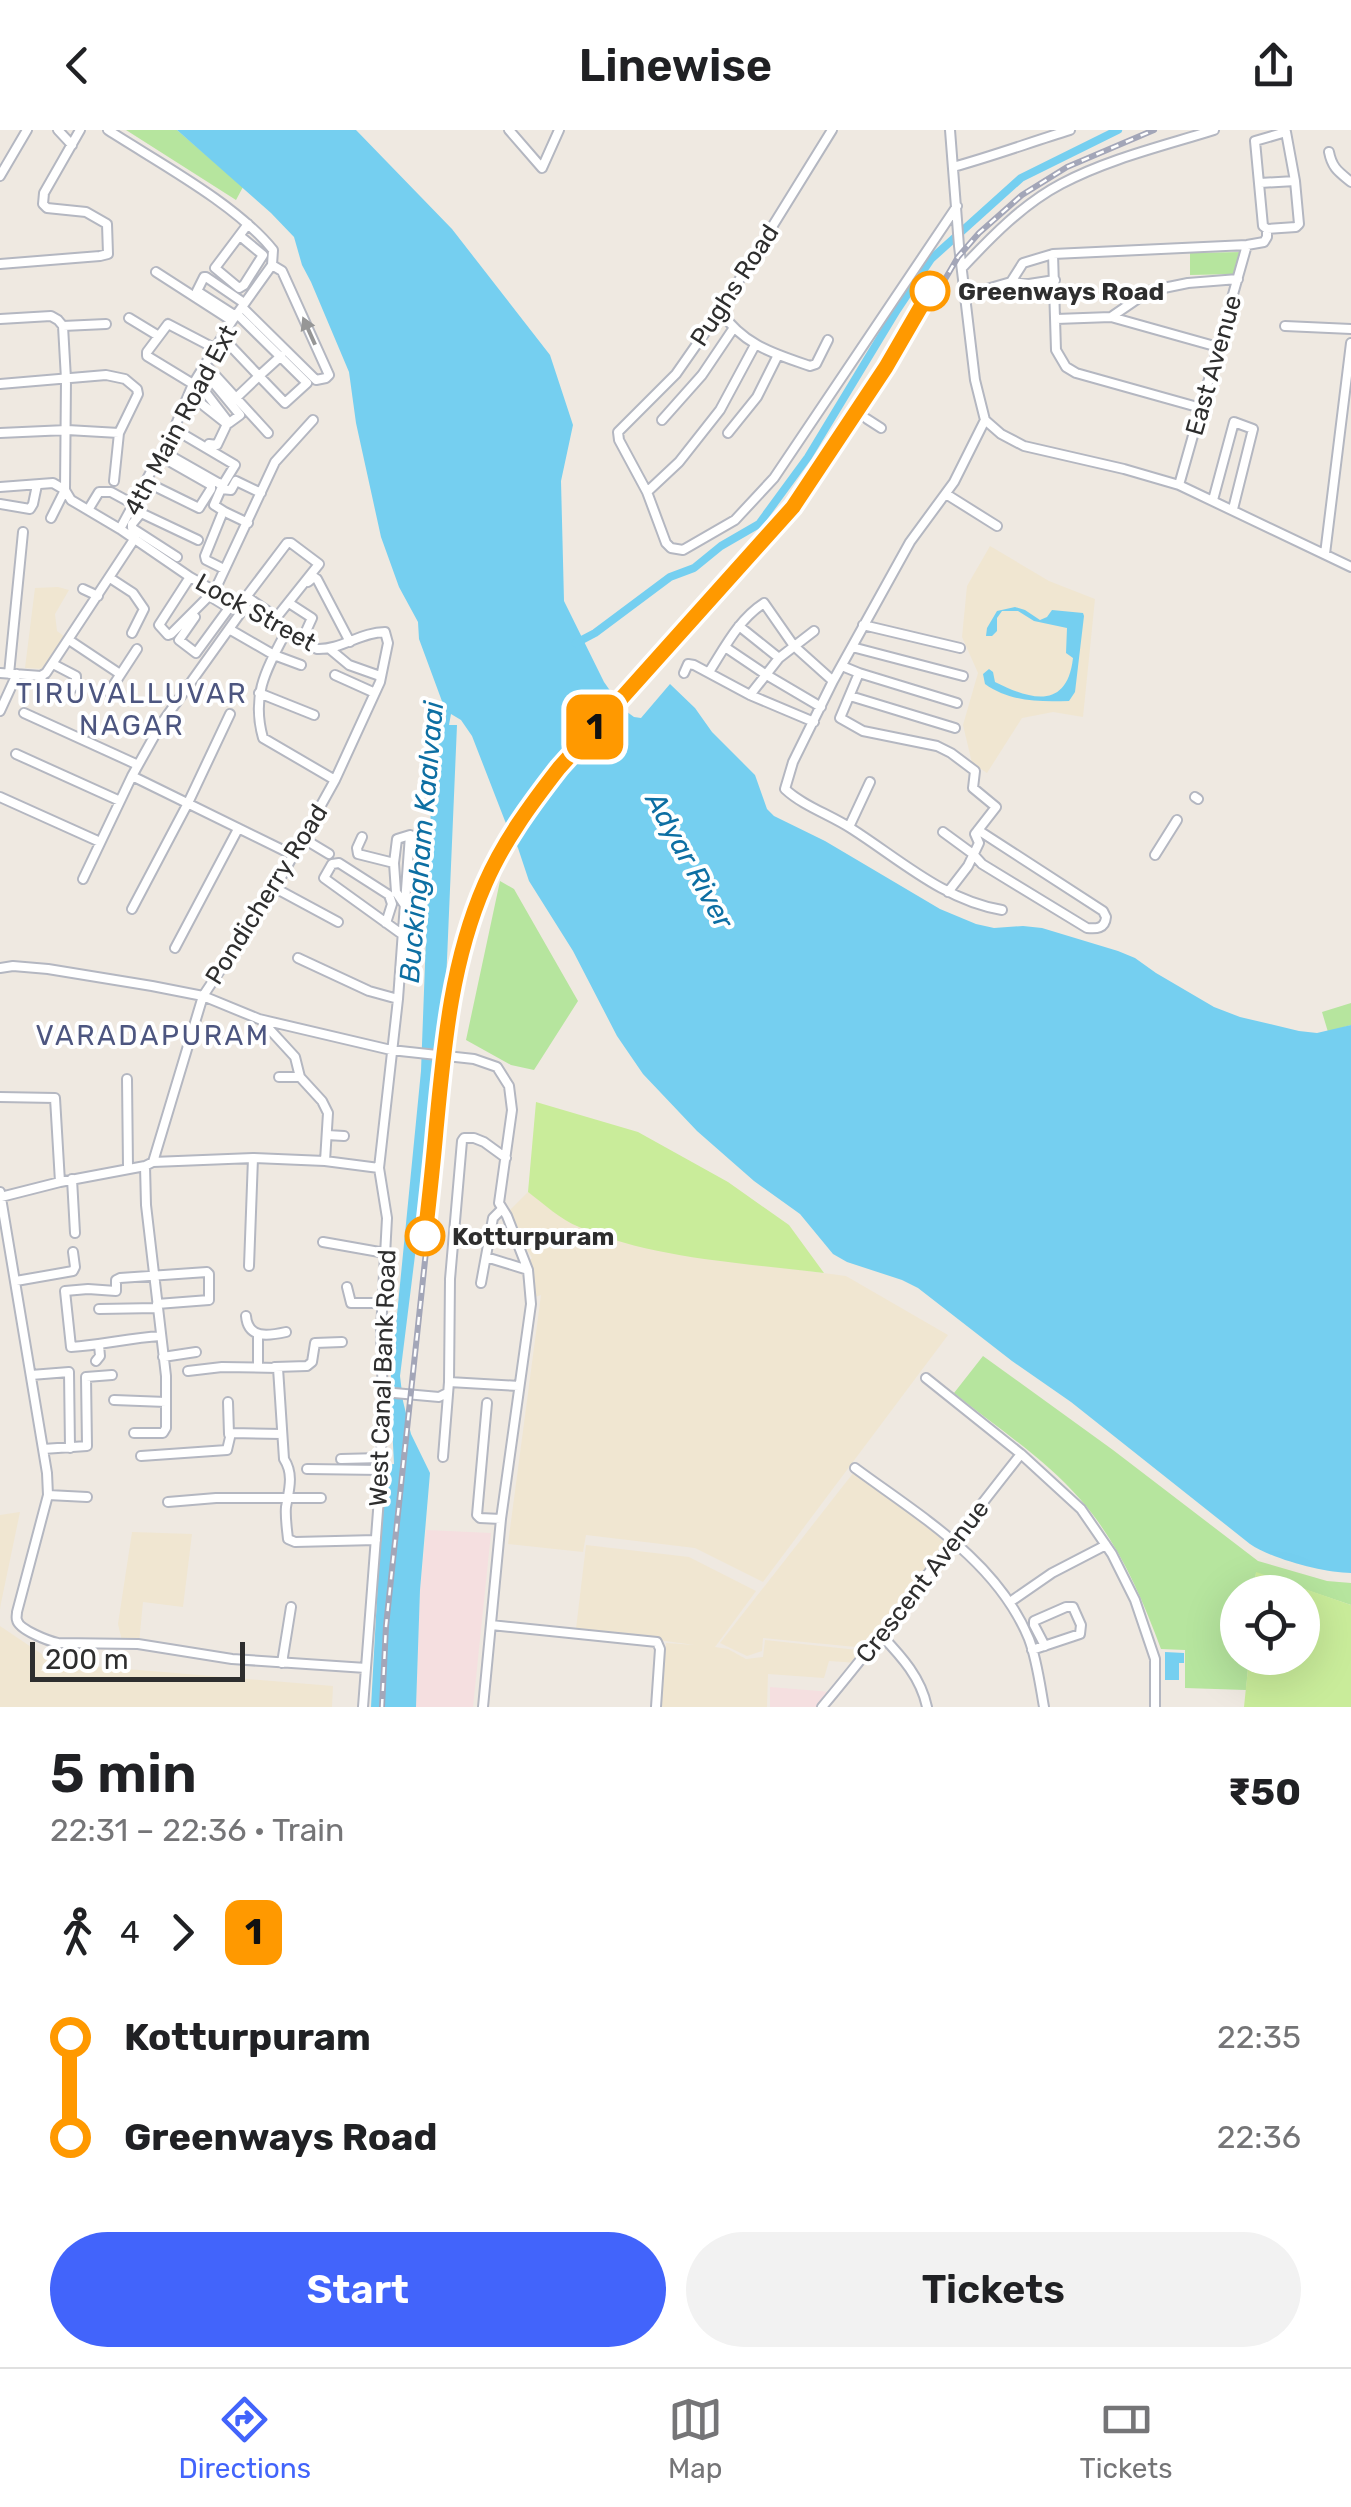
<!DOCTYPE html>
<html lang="en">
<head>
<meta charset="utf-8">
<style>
  :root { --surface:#fff; --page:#f2f2f2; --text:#202124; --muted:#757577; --line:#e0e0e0; --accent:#4264fb }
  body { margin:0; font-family:Rubik,sans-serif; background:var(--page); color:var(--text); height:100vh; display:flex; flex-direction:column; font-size:38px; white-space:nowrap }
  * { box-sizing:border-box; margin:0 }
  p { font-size:32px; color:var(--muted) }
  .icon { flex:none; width:55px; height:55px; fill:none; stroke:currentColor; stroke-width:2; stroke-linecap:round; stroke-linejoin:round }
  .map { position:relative; height:1577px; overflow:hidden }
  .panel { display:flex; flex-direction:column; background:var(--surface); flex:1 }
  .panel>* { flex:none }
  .badge { padding:0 20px; border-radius:15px; font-size:35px; line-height:65px }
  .fabs { position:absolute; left:1220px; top:1445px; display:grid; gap:20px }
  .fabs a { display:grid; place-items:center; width:100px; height:100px; border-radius:50%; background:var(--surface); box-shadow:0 10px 40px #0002; font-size:50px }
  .scale { position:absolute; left:30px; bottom:25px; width:215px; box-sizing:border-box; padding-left:10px; border:5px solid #2e2e2e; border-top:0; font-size:28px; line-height:35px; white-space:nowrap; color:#2e2e2e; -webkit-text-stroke:8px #fff; paint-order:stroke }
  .map>.badge { position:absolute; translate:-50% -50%; box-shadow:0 0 0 5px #fff }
  .legs { display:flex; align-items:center; gap:15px; height:110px; padding:0 50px; font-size:32px }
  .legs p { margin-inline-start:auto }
  .overview { display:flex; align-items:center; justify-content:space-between; height:170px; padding:0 50px }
  h1 { font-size:55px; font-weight:600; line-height:75px }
  .cta { display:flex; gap:20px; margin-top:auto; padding:20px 50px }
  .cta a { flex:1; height:115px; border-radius:60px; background:var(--accent); color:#fff; font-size:40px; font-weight:600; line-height:115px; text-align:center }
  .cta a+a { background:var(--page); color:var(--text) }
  ul { padding:0 50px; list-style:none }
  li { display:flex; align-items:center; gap:35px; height:100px; font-size:38px }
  li i { display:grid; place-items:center; width:15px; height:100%; margin:0 12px; background:currentColor }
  li i::after { content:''; width:25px; height:25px; margin:-12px; border:8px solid; border-radius:50%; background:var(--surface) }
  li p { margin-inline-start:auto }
  li:first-child i { background:linear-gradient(#0000 50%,currentColor 0) }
  li:last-child i { background:linear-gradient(currentColor 50%,#0000 0) }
  header { display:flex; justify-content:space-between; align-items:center; height:130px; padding:0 50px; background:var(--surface); font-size:45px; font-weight:600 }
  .menu { display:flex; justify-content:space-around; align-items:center; height:140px; border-top:2px solid var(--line); background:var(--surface); font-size:28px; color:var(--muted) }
  .menu a { display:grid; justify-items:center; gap:5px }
  .menu .selected { color:var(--accent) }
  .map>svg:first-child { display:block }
  .education { fill:#f0e6d1 }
  .medical { fill:#f5dfe0 }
  .green { fill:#b6e59e }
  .pitch { fill:#c9ec9a }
  .water { fill:#75cff0 }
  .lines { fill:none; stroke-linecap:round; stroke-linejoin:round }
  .canal { stroke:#75cff0; stroke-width:8 }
  .minor-casing { stroke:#b4b7c1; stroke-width:12 }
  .minor { stroke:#fff; stroke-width:8 }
  .rail-casing { stroke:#a3a6b8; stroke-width:6 }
  .rail { stroke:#fff; stroke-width:2.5; stroke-dasharray:8; stroke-linecap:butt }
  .oneway { fill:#969696 }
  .line-1-casing { stroke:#fff; stroke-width:22 }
  .line-1 { stroke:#f90; stroke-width:15 }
  .stop-1-dot { fill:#fff; stroke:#f90; stroke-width:5 }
  .labels { text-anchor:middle; stroke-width:8; stroke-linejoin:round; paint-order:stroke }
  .street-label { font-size:25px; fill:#2e2e2e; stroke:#fff }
  .stop-label { font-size:25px; font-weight:bold; fill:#2e2e2e; stroke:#fff; text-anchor:start }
  .neighbourhood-label { font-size:28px; letter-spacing:2.5px; fill:#4d5680; stroke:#fff }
  .water-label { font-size:28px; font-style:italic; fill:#0d6fa3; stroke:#fff }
</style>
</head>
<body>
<header><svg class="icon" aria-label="back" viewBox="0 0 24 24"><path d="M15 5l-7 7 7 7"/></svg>Linewise<svg class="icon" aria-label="share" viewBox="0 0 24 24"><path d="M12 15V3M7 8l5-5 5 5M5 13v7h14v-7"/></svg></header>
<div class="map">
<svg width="1351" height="1577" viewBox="0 0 1351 1577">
  <rect width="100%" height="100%" fill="#efe9e1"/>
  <path class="education" d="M990,416l59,35 46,18 -12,118 -30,-5 -31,6 -35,55 -15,-10 -9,-38 15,-52 -16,-36 5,-51z
    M58,457l11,3 -14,24 2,17 8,6 -19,32 -21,-1 10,-80z
    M528,1062l48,34 118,30 152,20 102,59 -185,247 -68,-34 -109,-13 -3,17 -75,-8 33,-249 -6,2 -7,-36 4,-3 -26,-44z
    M854,1342l92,68 -80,108 -103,-10 -1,13 -15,5 -27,-13z
    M20,1382l-19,91 -1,6v-94z
    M132,1402l60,2 -9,73 -40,-5 -4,41 -17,-2 -4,-17z
    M586,1415l103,12 67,34 -41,56 13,2 18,10 17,-2 2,-17 102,11 -9,12 -29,-2 -5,17 -56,-4 -1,33h-106l5,-64 29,2 -119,-16z
    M0,1496l55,37 278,23 -1,21h-332z"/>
  <path class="medical" d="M426,1400l65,3 -18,174h-57l4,-117z
    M770,1557l61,5 -13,15h-48z"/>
  <path class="green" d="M126,0h51l66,57 -7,13z
    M1242,122l-6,22 -46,1v-22z
    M500,751l14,8 64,112 -44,69 -23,-5 -45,-25z
    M1351,873v22l-23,7 -6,-20z
    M983,1226l130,94 145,111 69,20 24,2v22l-95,-32 -2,19h-16v66h11l-3,32 -61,-2v-38l-24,-1c-20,-54 -43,-107 -81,-150 -35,-40 -85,-73 -126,-106z"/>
  <path class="pitch" d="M536,972l102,30 90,50 61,43 35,48c-79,-10 -171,-14 -245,-46 -18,-7 -35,-23 -51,-35z
    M1256,1442l95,33v102h-107l5,-49h53v-66h-48z"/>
  <path class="water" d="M177,0h179l96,99 98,126 23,70 -12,56 3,120 40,81 19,27 11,8 7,1 29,-34 25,24 17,24 43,43 12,34 7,7 51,25 115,68 36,15 18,4 29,-2 19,2 76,23 17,7 21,15 58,34 26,10 59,14 18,2 34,-8v548c-27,0 -79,-14 -101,-29l-179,-142 -59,-41 -94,-73 -16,-8 -55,-18 -14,-8 -33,-40 -46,-33 -57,-50 -54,-57 -26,-38 -44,-85 -44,-70 -11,-33 -13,-27 -33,-85 -11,-16 -10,-6 -2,11h8l-11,258 2,7 -48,386 3,25 8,33 19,39 -10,117 -4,117h-45l13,-236 2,-6 8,-1 -4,-78 31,-315 13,-347h8l1,-20 -24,-65 -1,-17 -19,-35 -18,-50 -25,-114 -7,-51 -38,-90 -9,-17 -8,-28 -23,-24z
    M1015,477l10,3 15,10 7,-3 5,-7 31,3 1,3 -9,76 -6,9c-29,1 -59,1 -84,-17l-2,-10 6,-5 4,3 2,10c36,18 72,28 78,-24l-7,-5 1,-25 -33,-7 -16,-10h-16l-5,7v13l-5,5h-6l1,-8 10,-17z
    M1165,1522l19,1v10h-5v17h-14z"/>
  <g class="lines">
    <path class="canal" d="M576,513l19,-10 75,-56 24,-9 27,-22 38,-22 49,-67 89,-147 34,-51 90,-81 97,-48"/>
    <g class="minor-casing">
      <path id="minor" d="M58,0l14,15
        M108,0c51,33 128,74 165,120l-1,15 -40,56 -39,63 -19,45 -54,100
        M509,0l33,38 17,-38
        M832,0l-112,181 -44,63 -58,58 1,8 28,52 19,51 5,5 12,2 52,-30 39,-42 183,-272
        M950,0l9,116 16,134 10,40 16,14 23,12 100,23 55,16 172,82
        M1329,22c3,16 10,20 22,30
        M953,37c40,-11 78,-25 117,-37
        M0,46l27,-46
        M1260,53l35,-2
        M240,106l23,19 -19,30 -5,3 -24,-20 33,-44
        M1053,124l3,96 10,17 10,6 125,35
        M0,134l100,-8 8,-2 -1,-30 -21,-12 -39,-4 -4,-4 1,-11 36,-63
        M962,138c29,-31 61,-64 99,-84 47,-25 102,-38 153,-54
        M156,142l76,49
        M1011,152l18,2 26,-4
        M966,165l45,-13 12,-19 30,-9 194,-9 17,-3 3,-5v-8l-4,-3 -8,-85 31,-9 9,49 4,43 -3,3 -29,2
        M242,177l74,73 10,-2 3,-3 -47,-104 -10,-6
        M720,181c24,34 52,42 90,55l6,-2 12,-24
        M236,186l-39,-25 7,-14h2l38,26
        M1111,187l38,-26 39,-8 50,-4
        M129,188l28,17
        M0,189l51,-3 7,4 5,6
        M1056,189l55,-2 107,30
        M63,196l43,-2
        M1285,196l66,3
        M222,207l37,39 22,-20
        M205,234l63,69
        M196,250l33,43 11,-8 -38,-46
        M0,254l106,-9 19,4 12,10 1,5 -19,39 -5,48
        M193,254l-46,-28v-4l21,-28 46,24
        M189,264l38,30 -10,21 -8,-1
        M236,268l23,-22 26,27 22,-20 -70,-69
        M867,289l14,9
        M662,290l40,-45 31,-46
        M985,290l-31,62 -44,60 -77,139 -40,81 -8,27c18,17 46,26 67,40 47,30 93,72 150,81
        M0,303l67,-3 52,3
        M728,303l29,-36 21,-42
        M162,321l58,33 4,-1 11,-18 -61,-36
        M146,352l53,26 12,-19v-4l-51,-29
        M1179,355l68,-240
        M0,357l53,-4 12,7 6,10 49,29 70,48 127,72c24,1 44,-17 68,-17l3,11 -8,39 -45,98 -60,108 -72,108 -50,166
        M647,362l32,-30 41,-52 35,-65
        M946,364l51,32
        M1213,370l21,-78 19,7 -20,80
        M0,374l30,5 3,-5 4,-19
        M88,380l11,-18h12l24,13
        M225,382l-11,-7 7,-16 10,1 5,-9 25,12
        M51,388l14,-28 1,-111 -3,-53
        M1325,424l26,-211
        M177,427l-45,-29v-4l9,-11 57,27
        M224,439l-18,-9 -1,-4 17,-42 3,-2 23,11
        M190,447l-31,48 9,10 3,-1 44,-44 60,-128 38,-42
        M110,448l23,15 11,16 -12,24
        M308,452l6,-5 3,2 33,63
        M83,459l15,7
        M247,467l29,20
        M240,475l47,-62h4l28,21 -47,59
        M292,475l20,13 -10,22
        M195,487l-16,23 17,13 33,-45 -18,-11
        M863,495l97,23
        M739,496l40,32
        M229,499l45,26 27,10
        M286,502c-20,38 -35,63 -23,106l72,42
        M69,510l51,34
        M725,517l40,27 56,33
        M852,517l111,29
        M331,520l18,15 31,11
        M842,536l17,7 98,30
        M709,542c16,-25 30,-53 55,-69l30,43 39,35
        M0,543l41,3 5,-3 89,-135
        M684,543l4,-9 6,1 56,30 64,27
        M859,543l-19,45 23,13 74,15 14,7 24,18 -2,17 23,19 -21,27 4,9 -11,23 -20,26
        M9,544l14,-142
        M335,545l40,18
        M41,546l1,5 24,16 10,-15v-6l-23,-12
        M109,562l28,-43
        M259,563l55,22
        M750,565l29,-37 35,-27
        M850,566l105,32
        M0,581l17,-37
        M24,583l114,52
        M16,624l104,47
        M132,646l161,79
        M0,667l100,45
        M1195,667l3,2
        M849,697l21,-45
        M943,702l30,22 9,10 105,64c9,1 18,1 19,-11l-3,-6 -125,-81
        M362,707l-5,11 1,6 36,9 2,29 8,12
        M304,709l25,15
        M1155,725l22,-35
        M83,749l49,-103 29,-52 83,-116
        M275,758l63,34
        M132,779l56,-106 42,-89
        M386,793l6,-19 -3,-9 -50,-32 -7,1 -8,14 79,57
        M175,818l63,-119
        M298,828l71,33 29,8
        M0,838l13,-2 35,3 104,17 51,10 56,23 132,31 83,9 23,8 12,19 3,24 -13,93 8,13 21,54 3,34 -30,215 -18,188
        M261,890l34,37 5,20 22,24 6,12 -3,48
        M279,947h21
        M127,949l1,88
        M0,967l55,1 5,84
        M327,1005l17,1
        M72,1049l3,54
        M0,1062l47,281 1,22 -31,117c0,3 -1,6 0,8 2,10 32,21 41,23l80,1 94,15 134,9
        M1,1067l59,-15 85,-16 8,-4 100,-4 72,3 54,7
        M323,1112l62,11
        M486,1127l42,13
        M249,1136l4,-108
        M16,1151l57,-10 2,-4 -2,-15
        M481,1153l12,-65 8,-8
        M347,1157l4,16h31
        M157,1174l52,-4v-26l-2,-2 -87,6 -4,2v11l-28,-2 -23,2 6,56c31,-2 58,-9 89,-11
        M99,1179l58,-1
        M246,1186c2,23 22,20 40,16
        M163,1227l33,-5
        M96,1231l4,-5 -1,-11
        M258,1237v-33
        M275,1237l32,-1 5,-4 3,-19 27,-1
        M188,1241l34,-4 56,1 6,91c10,15 5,31 2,48 -1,10 1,22 2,32l7,3 81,-2
        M31,1245l38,-3 1,76
        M926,1248l95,76 60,55 31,45 23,46 20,59v48
        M449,1252l70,4
        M383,1262l56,5 8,-4
        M114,1270l52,2
        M228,1272l1,32
        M487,1273l-10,112 3,3 21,1
        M134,1303h29l3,-5v-52l-20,-171 -1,-39
        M43,1319l44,-3 -1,-69 26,-2
        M141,1326l86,-6 4,-17 51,1
        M443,1327l6,-75 1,-103 12,-138 2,-3h10l10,4 22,16
        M341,1329l40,-1
        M855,1338c65,48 142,93 174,171 8,21 11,46 15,68
        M307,1339l74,1
        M48,1365l39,2
        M168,1372l48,-4h105
        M1010,1472l42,-29 54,-28
        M491,1495l166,17 3,7 -4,58
        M882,1506c20,21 39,42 45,71
        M1032,1520l48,-16 1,-9 -8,-18h-7l-32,14v4l11,21
        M282,1533l9,-56
        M363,1577l16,-209 4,-94 -2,-74 6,-112 -8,-50 19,-169 12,-164 -13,4 -3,24
        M822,1577c69,-82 132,-169 199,-253"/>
    </g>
    <use href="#minor" class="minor"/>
    <g class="rail-casing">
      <path id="rail" d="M382,1577l4,-81 62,-581 11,-72 15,-49 29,-65 29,-49 37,-47 232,-261 91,-132 66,-113 21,-24 43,-38 45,-28 87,-37"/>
    </g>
    <use href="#rail" class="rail"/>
  </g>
  <defs><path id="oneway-solid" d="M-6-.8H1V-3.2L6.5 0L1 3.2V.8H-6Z" transform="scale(2.5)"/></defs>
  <use class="oneway" href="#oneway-solid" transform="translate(309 201) rotate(-114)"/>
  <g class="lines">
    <g class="line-1-casing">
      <path id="line-1" d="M425,1106c4,-35 8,-71 11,-106 8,-84 15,-168 49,-246 18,-42 46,-80 74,-116l234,-261 93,-140 44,-76"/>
    </g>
    <use href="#line-1" class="line-1"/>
  </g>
  <g class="stop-1-dot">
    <circle cx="930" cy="161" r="18"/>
    <circle cx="425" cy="1106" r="18"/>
  </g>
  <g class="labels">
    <g class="street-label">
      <text transform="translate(734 155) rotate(-57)" y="9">Pughs Road</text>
      <text transform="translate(1213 235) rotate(-74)" y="9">East Avenue</text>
      <text transform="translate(180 290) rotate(-62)" y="9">4th Main Road Ext</text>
      <text transform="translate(256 482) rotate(29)" y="9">Lock Street</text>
      <text transform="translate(266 764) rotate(-58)" y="9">Pondicherry Road</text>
      <text transform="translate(382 1248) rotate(-88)" y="9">West Canal Bank Road</text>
      <text transform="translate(922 1451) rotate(-52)" y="9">Crescent Avenue</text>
    </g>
    <g class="stop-label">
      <text x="958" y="170">Greenways Road</text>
      <text x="452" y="1115">Kotturpuram</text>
    </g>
    <g class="neighbourhood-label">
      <text x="132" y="573">TIRUVALLUVAR<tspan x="132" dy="32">NAGAR</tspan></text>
      <text x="153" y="915">VARADAPURAM</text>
    </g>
    <g class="water-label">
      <text transform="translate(421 712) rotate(-85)" y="10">Buckingham Kaalvaai</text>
      <text transform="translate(690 730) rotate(61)" y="10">Adyar River</text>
    </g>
  </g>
</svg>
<div class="fabs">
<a><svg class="icon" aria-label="locate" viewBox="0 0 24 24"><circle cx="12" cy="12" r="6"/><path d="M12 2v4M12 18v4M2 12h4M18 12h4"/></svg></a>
</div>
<div class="scale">200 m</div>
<b class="badge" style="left:595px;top:597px;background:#f90;color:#111">1</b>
</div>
<section class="panel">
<div class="overview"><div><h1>5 min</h1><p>22:31 – 22:36 · Train</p></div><b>₹50</b></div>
<div class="legs"><svg class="icon" aria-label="walk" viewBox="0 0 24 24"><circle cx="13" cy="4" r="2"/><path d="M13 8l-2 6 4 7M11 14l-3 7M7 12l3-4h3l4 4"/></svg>4<svg class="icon" aria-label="forward" viewBox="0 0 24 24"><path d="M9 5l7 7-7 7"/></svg><b class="badge" style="background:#f90;color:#111">1</b></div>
<ul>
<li><i style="color:#f90"></i><b>Kotturpuram</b><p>22:35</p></li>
<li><i style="color:#f90"></i><b>Greenways Road</b><p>22:36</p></li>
</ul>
<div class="cta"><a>Start</a><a>Tickets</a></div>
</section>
<nav class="menu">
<a class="selected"><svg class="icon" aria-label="directions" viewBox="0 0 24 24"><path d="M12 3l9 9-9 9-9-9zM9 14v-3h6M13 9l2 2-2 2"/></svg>Directions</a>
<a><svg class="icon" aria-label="map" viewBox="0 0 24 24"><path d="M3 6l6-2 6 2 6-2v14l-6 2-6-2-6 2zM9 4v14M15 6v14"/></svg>Map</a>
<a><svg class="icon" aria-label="tickets" viewBox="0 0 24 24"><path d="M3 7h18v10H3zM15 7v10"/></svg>Tickets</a>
</nav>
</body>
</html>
